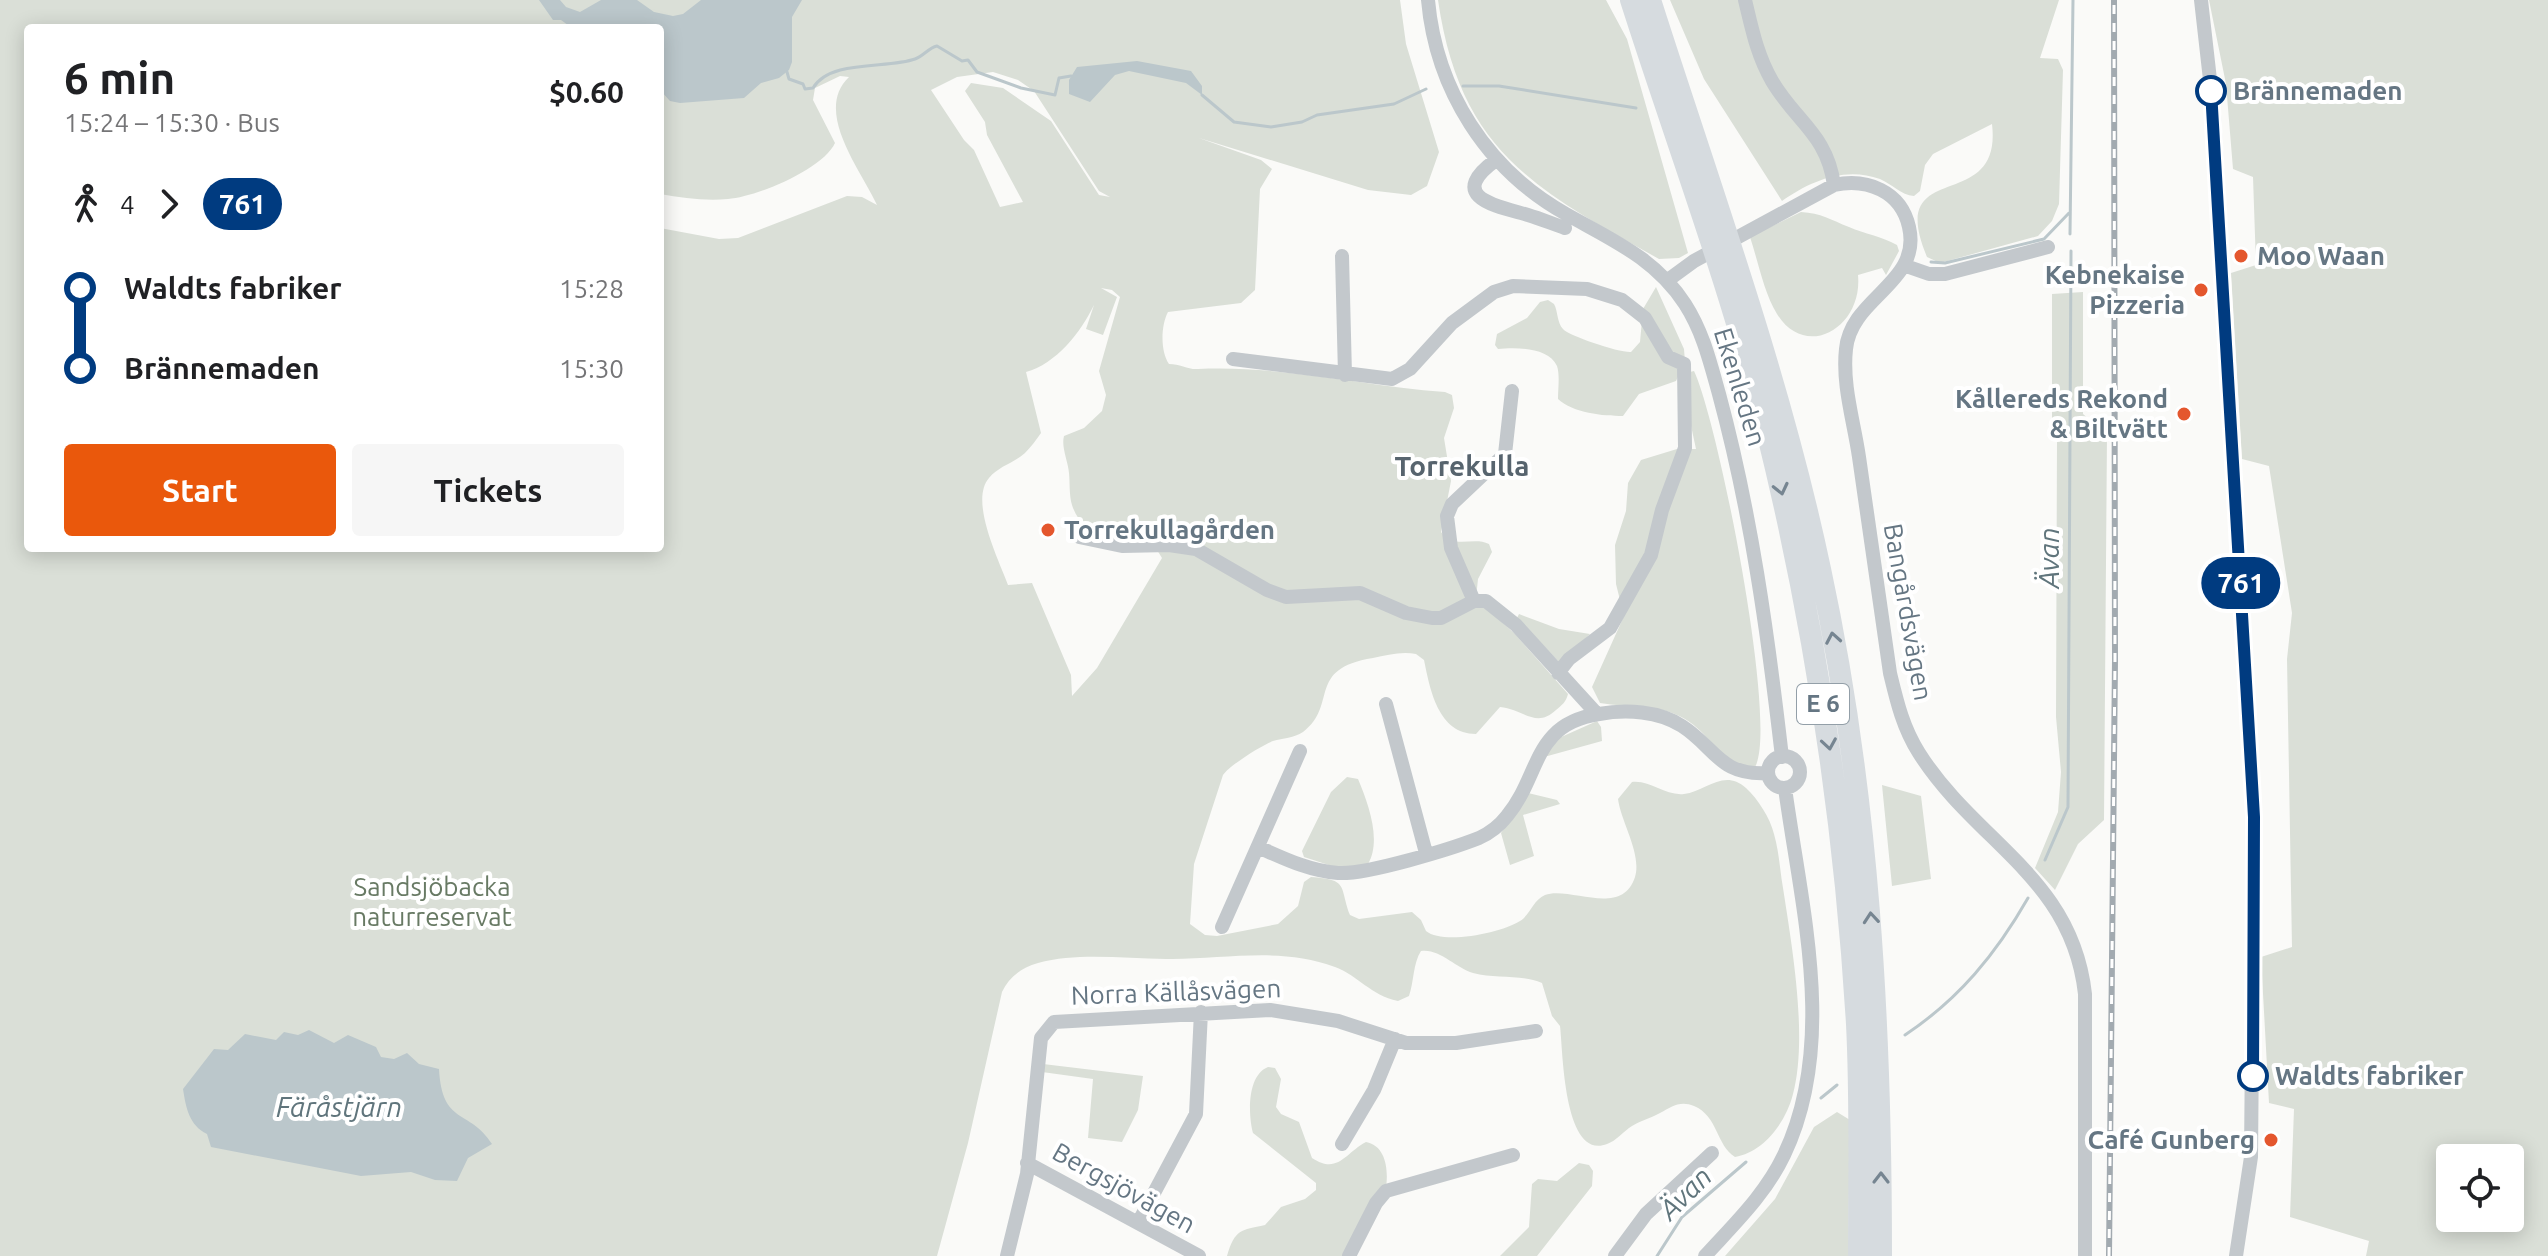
<!DOCTYPE html>
<html lang="en">
<head>
<meta charset="utf-8">
<style>
  :root { --surface:#fff; --page:#f6f6f6; --text:#202124; --muted:#757577; --accent:#ea580c }
  body { margin:0; font-family:Ubuntu,sans-serif; background:var(--page); color:var(--text); height:100vh; display:flex; flex-direction:column; font-size:30px; white-space:nowrap }
  * { box-sizing:border-box; margin:0 }
  p { font-size:26px; color:var(--muted) }
  .icon { flex:none; width:44px; height:44px; fill:none; stroke:currentColor; stroke-width:2; stroke-linecap:round; stroke-linejoin:round }
  .map { position:relative; flex:1; overflow:hidden }
  .sheet { position:absolute; left:24px; top:24px; width:640px; height:528px; display:flex; flex-direction:column; background:var(--surface); border-radius:8px; box-shadow:0 4px 20px #0003 }
  .sheet>* { flex:none }
  .badge { padding:0 16px; border-radius:26px; font-size:28px; line-height:52px }
  .fabs { position:absolute; left:2436px; top:1144px; display:grid; gap:16px }
  .fabs a { display:grid; place-items:center; width:88px; height:88px; border-radius:8px; background:var(--surface); box-shadow:0 4px 20px #0003; font-size:40px }
  .map>.badge { position:absolute; translate:-50% -50%; box-shadow:0 0 0 4px #fff }
  .legs { display:flex; align-items:center; gap:12px; height:88px; padding:0 40px; font-size:26px }
  .legs p { margin-inline-start:auto }
  .head { display:flex; align-items:center; justify-content:space-between; height:136px; padding:0 40px }
  h1 { font-size:44px; font-weight:700; line-height:60px }
  .action { display:flex; gap:16px; margin-top:auto; padding:16px 40px }
  .action a { flex:1; height:92px; border-radius:8px; background:var(--accent); color:#fff; font-size:32px; font-weight:700; line-height:92px; text-align:center }
  .action a+a { background:var(--page); color:var(--text) }
  ul { padding:0 40px; list-style:none }
  li { display:flex; align-items:center; gap:28px; height:80px; font-size:30px }
  li i { display:grid; place-items:center; width:12px; height:100%; margin:0 10px; background:currentColor }
  li i::after { content:''; width:20px; height:20px; margin:-10px; border:6px solid; border-radius:50%; background:var(--surface) }
  li p { margin-inline-start:auto }
  li:first-child i { background:linear-gradient(#0000 50%,currentColor 0) }
  li:last-child i { background:linear-gradient(currentColor 50%,#0000 0) }
  .map>svg:first-child { display:block }
  .green { fill:#dadfd7; fill-rule:evenodd }
  .water { fill:#bbc7cb }
  .lines { fill:none; stroke-linecap:round; stroke-linejoin:round }
  .stream { stroke:#bbc7cb; stroke-width:3 }
  .minor { stroke:#c3c8cc; stroke-width:14 }
  .highway { stroke:#d6dbdf; stroke-width:22 }
  .rail-casing { stroke:#a2aab0; stroke-width:6 }
  .rail { stroke:#fff; stroke-width:3; stroke-dasharray:9; stroke-linecap:butt }
  .oneway { stroke:#768591 }
  .line-1-casing { stroke:#fff; stroke-width:18 }
  .line-1 { stroke:#003b80; stroke-width:12 }
  .stop-1-dot { fill:#fff; stroke:#003b80; stroke-width:4 }
  .poi-dot { fill:#e4572e; stroke:#fff; stroke-width:3 }
  .labels { text-anchor:middle; stroke-width:8; stroke-linejoin:round; paint-order:stroke }
  .shield { fill:#fff; stroke:#939fa8; stroke-width:2 }
  .shield-label { font-size:24px; font-weight:bold; fill:#657683 }
  .stop-label { font-size:26px; font-weight:bold; fill:#657683; stroke:#fff; text-anchor:start }
  .poi-label { font-size:26px; font-weight:bold; fill:#657683; stroke:#fff; text-anchor:end }
  .street-label { font-size:26px; fill:#657683; stroke:#fff }
  .park-label { font-size:26px; fill:#687a64; stroke:#fff }
  .neighbourhood-label { font-size:28px; font-weight:bold; fill:#57646e; stroke:#fff }
  .water-label { font-size:28px; font-style:italic; fill:#60757c; stroke:#fff }
</style>
</head>
<body>
<div class="map">
<svg width="2548" height="1256" viewBox="0 0 2548 1256">
  <rect width="100%" height="100%" fill="#fafaf8"/>
  <path class="green" d="M0,0h1400l6,44 33,108 -12,34 -16,9 -43,-5 -169,-52 62,22 11,9 -12,20 -5,101 -14,13 -73,9c-7,13 -8,39 1,52 11,0 20,6 29,5 82,-4 166,17 247,23l7,3 2,13 -10,30 7,43 -10,51c13,18 32,4 48,12l3,8 -14,27 -2,19 39,36 53,60c-2,8 -6,11 -12,16 -20,19 -33,-1 -56,-3l-24,27c-38,0 -46,-45 -52,-74l-8,-6c-14,-3 -29,1 -43,4 -68,11 -34,47 -70,74 -9,6 -20,6 -30,9 -11,4 -43,24 -50,34l-29,89 -4,60 15,11 12,1 61,-12 20,-18 6,-24 7,-5c38,3 28,8 39,38l9,4 53,-7 9,8 5,11c17,14 75,2 94,-10 10,-6 13,-21 25,-26 25,-9 77,23 90,-18 7,-23 -14,-55 -17,-78l14,-17c19,-2 33,14 52,12 22,-3 40,-26 62,-6 12,11 24,30 28,46 5,17 6,37 9,54 9,58 25,150 10,206 -7,28 -29,58 -58,63 -19,-12 -17,-41 -41,-51 -14,-6 -23,1 -34,7 -9,5 -20,8 -28,13 -8,5 -16,15 -25,18 -44,17 -44,-95 -47,-118l-8,-10 -10,-33c-22,-9 -46,-4 -69,-10 -17,-5 -34,-25 -52,-22 -8,12 -7,31 -12,45l-11,5c-28,-6 -39,-25 -63,-34 -55,-21 -113,-7 -169,-8 -41,0 -87,-7 -128,4 -17,5 -29,14 -36,29l-34,151 -31,113h-937zM28,28h632v166c23,4 45,7 68,5 29,-2 95,-30 107,-56l-22,-43 2,-12 25,-12 9,1c-36,34 12,93 28,128l-15,-8 -15,-1 -109,42 -19,1 -59,-11v320h-632zM993,72l25,8 16,11 65,100 11,6 -11,-2 -48,-74 -48,-33 -32,-5 -6,8 20,31 2,13 36,67 -23,5 -26,-57 -10,-10 -33,-50 26,-13zM1101,288l11,2 8,7 -21,74 7,24 -4,16 -18,17 -20,8c-3,11 4,25 5,37 1,10 0,22 3,32 11,36 54,37 85,45l5,8 -65,110 -25,28 -1,-21 -39,-92 -24,2c-9,-25 -39,-84 -19,-107 10,-12 25,-15 36,-25 6,-6 11,-13 16,-20l-15,-61c30,-8 55,-40 68,-67l-8,24 17,6 14,-38z
    M1438,0h168l21,39 61,214 -9,5 -20,1c-123,-69 -199,-107 -221,-259z
    M1670,0h389l-19,58 18,1 5,11 -4,134 -7,17 -14,15 -98,27 -13,-6c-43,-102 76,-40 65,-133l-59,30 -8,11 -5,26 -6,5c-13,-1 -22,-12 -34,-17 -35,-13 -70,2 -98,22l-78,-122z
    M2209,0h339v1256h-182l3,-15 -79,-24 4,-108 -25,-6 -8,-146 31,-10 -5,-288 5,-46 -23,-147 -27,-7 -11,-186 25,-8 -3,-88 -20,-8 -7,-85zM2450,1158h60v60h-60z
    M1801,212c20,1 30,8 48,15 16,7 32,9 48,18l2,6 -13,24 -4,-7 -24,7c5,52 -52,86 -81,39 -13,-21 -19,-53 -27,-77z
    M1656,287l28,62 1,13 -9,19 -37,13 -16,22c-20,0 -50,-3 -65,-17 0,-10 2,-24 -1,-33 -8,-19 -42,-19 -59,-17l-3,-4 2,-11 30,-16 13,-16 8,-2 6,4c4,7 3,19 9,25 6,7 57,24 68,23l9,-10 3,-33z
    M2083,292v122l24,20 -3,386 -26,24 -23,46 -20,-22 23,-56 3,-40 -5,-55 1,-278 -5,-21v-124z
    M1694,371c24,50 85,355 61,396 -40,-4 -40,-30 -70,-48 -27,-16 -56,-11 -85,-16l-8,-16 32,-71 -8,-32 -1,-39 11,-34 2,-28 13,-23 36,-11h19l-6,-28v-49z
    M1519,614l40,15 31,5 -29,30 -44,-46z
    M1597,721l4,6 1,14 -58,16 15,-19z
    M1347,777l11,2c10,24 24,61 10,85l-30,4 -34,-11 -2,-6 29,-59z
    M1882,785l39,11 10,83 -39,7z
    M1528,793l29,7 3,4 -37,11 11,41 -24,9 -9,-32z
    M1043,1064l100,12 -5,34 -16,32 -34,-4 5,-59 -51,-7z
    M1268,1067l7,1 6,11 -5,28 5,7 18,8 13,36c26,17 33,-5 54,-16 22,4 23,33 19,51l-34,63h-124c8,-27 14,-26 38,-31l16,-18 24,-8 11,-9v-7l-63,-50c-5,-18 -6,-58 15,-66z
    M1837,1112l13,8 -2,136h-123l50,-57 39,-72z
    M1579,1163l10,2 4,6 -1,15 -55,70h-37l29,-29 3,-43 6,-5 19,2z"/>
  <path class="water" d="M539,0h21l6,7 14,5 21,-12h36l17,12 19,4 10,-2 18,-14h101l-10,17v45l-3,8 -10,8 -18,5 -17,15 -64,5 -10,-2 -10,-11v-62h-88l-11,-8h-8z
    M1137,61l54,10 11,15v9l-16,-12 -57,-12 -14,4 -25,27 -21,-8v-14l8,-13z
    M309,1030l25,13 14,-8 28,12 5,10 13,2 13,-6 12,11 20,5c3,57 30,39 53,75l-24,14 -11,23 -22,-1 -24,-8 -50,4 -150,-29 -4,-13c-18,-9 -21,-26 -24,-45l31,-40 14,1 17,-16 31,6 8,-8 14,3z"/>
  <g class="lines">
    <path class="stream" d="M787,72l2,7 14,5 2,5 8,-1c17,-29 75,-19 102,-29 9,-3 13,-11 22,-13l25,15 6,-1 9,12 44,16 34,7 4,-17 12,-2
      M1463,86h36l137,22
      M1202,95l32,27 37,5 31,-5 15,-7 77,-11 32,-15
      M2070,234l3,-234
      M1931,262l14,1 99,-24 25,-26
      M2045,860l23,-53 3,-556
      M1905,1035c54,-36 91,-81 123,-137
      M1821,1098l16,-13
      M1657,1256l25,-39 64,-55"/>
    <path class="minor" d="M1428,0c8,90 59,170 138,214 46,26 89,44 119,90 18,28 25,58 34,90 32,118 49,241 63,363
      M1745,0c7,29 12,55 27,81 24,41 55,53 62,104
      M2201,0l13,115 40,702 -3,340 -15,99
      M1496,160c-53,38 5,47 32,55 13,4 25,9 37,13
      M1342,256l3,119
      M1906,266l23,8h16l103,-27
      M1668,280l26,-19 140,-76c33,-7 67,6 75,42 13,56 -58,70 -63,122 -4,36 8,73 13,108 11,72 21,144 31,216 7,29 13,55 29,80 57,90 153,124 166,241v262
      M1233,359l159,20 18,-10 42,-46 42,-31 19,-6 74,3 35,11 23,18 23,39 16,7 1,84 -23,62 -11,45 -41,73 -41,31 -11,14
      M1079,537l43,9 47,-1 27,4 71,41 19,7 74,-4 46,20 26,5h9l33,-17h12l30,24 81,89
      M1474,601l-23,-53 -4,-32 5,-12 53,-50 7,-63
      M1386,704l40,149
      M1768 772a16 16 0 1 1 32 0a16 16 0 1 1-32 0Z
      M1258,847c25,11 51,24 80,26 28,2 113,-24 141,-35 11,-5 21,-13 28,-22 34,-41 25,-92 92,-102 27,-5 60,-3 83,12 34,22 37,50 86,47
      M1222,927l78,-176
      M1342,1144l32,-54 21,-51
      M1027,1163l172,93
      M1138,1223l58,-109 5,-102
      M1007,1256l20,-82 14,-136 13,-16 216,-12 68,11 68,22h50l80,-12
      M1349,1256l27,-53 10,-12 127,-36
      M1615,1256l31,-42 66,-61
      M1705,1256c29,-32 60,-61 79,-101 54,-113 17,-249 1,-367"/>
    <path class="highway" d="M1631,0c46,144 99,284 136,431 48,194 78,392 90,593 4,77 2,155 2,232
      M1650,0c60,188 129,375 170,569 49,227 61,456 61,687"/>
    <g class="rail-casing">
      <path id="rail" d="M2109,1256l6,-596 -1,-660"/>
    </g>
    <use href="#rail" class="rail"/>
  </g>
  <defs><path id="oneway-chevron" d="M-2-3.5L2.5 0L-2 3.5" fill="none" stroke-width="1.6" stroke-linecap="round" stroke-linejoin="round" transform="scale(2)"/></defs>
  <g class="oneway">
    <use href="#oneway-chevron" transform="translate(1781 489) rotate(77)"/>
    <use href="#oneway-chevron" transform="translate(1833 638) rotate(-100)"/>
    <use href="#oneway-chevron" transform="translate(1829 744) rotate(81)"/>
    <use href="#oneway-chevron" transform="translate(1871 918) rotate(-95)"/>
    <use href="#oneway-chevron" transform="translate(1881 1178) rotate(-90)"/>
  </g>
  <g class="lines">
    <g class="line-1-casing">
      <path id="line-1" d="M2211,91l43,726 -1,259"/>
    </g>
    <use href="#line-1" class="line-1"/>
  </g>
  <g class="stop-1-dot">
    <circle cx="2211" cy="91" r="14"/>
    <circle cx="2253" cy="1076" r="14"/>
  </g>
  <g class="poi-dot">
    <circle cx="2241" cy="256" r="8"/>
    <circle cx="2201" cy="290" r="8"/>
    <circle cx="2184" cy="414" r="8"/>
    <circle cx="1048" cy="530" r="8"/>
    <circle cx="2271" cy="1140" r="8"/>
  </g>
  <g class="labels">
    <rect class="shield" x="1797" y="684" width="52" height="40" rx="6"/>
    <g class="shield-label">
      <text x="1823" y="712">E 6</text>
    </g>
    <g class="stop-label">
      <text x="2233" y="100">Brännemaden</text>
      <text x="2275" y="1085">Waldts fabriker</text>
    </g>
    <g class="poi-label">
      <text x="2257" y="265" text-anchor="start">Moo Waan</text>
      <text x="2185" y="284">Kebnekaise<tspan x="2185" dy="30">Pizzeria</tspan></text>
      <text x="2168" y="408">Kållereds Rekond<tspan x="2168" dy="30">&amp; Biltvätt</tspan></text>
      <text x="1064" y="539" text-anchor="start">Torrekullagården</text>
      <text x="2255" y="1149">Café Gunberg</text>
    </g>
    <g class="street-label">
      <text transform="translate(1740 387) rotate(73)" y="9">Ekenleden</text>
      <text transform="translate(1908 612) rotate(80)" y="9">Bangårdsvägen</text>
      <text transform="translate(1176 992) rotate(-2)" y="9">Norra Källåsvägen</text>
      <text transform="translate(1124 1188) rotate(29)" y="9">Bergsjövägen</text>
    </g>
    <g class="park-label">
      <text x="432" y="896">Sandsjöbacka<tspan x="432" dy="30">naturreservat</tspan></text>
    </g>
    <g class="neighbourhood-label">
      <text x="1462" y="476">Torrekulla</text>
    </g>
    <g class="water-label">
      <text transform="translate(2049 558) rotate(-90)" y="10">Ävan</text>
      <text x="339" y="1117">Färåstjärn</text>
      <text transform="translate(1685 1193) rotate(-45)" y="10">Ävan</text>
    </g>
  </g>
</svg>
<div class="fabs">
<a><svg class="icon" aria-label="locate" viewBox="0 0 24 24"><circle cx="12" cy="12" r="6"/><path d="M12 2v4M12 18v4M2 12h4M18 12h4"/></svg></a>
</div>
<b class="badge" style="left:2241px;top:583px;background:#003b80;color:#fff">761</b>
<section class="sheet">
<div class="head"><div><h1>6 min</h1><p>15:24 – 15:30 · Bus</p></div><b>$0.60</b></div>
<div class="legs"><svg class="icon" aria-label="walk" viewBox="0 0 24 24"><circle cx="13" cy="4" r="2"/><path d="M13 8l-2 6 4 7M11 14l-3 7M7 12l3-4h3l4 4"/></svg>4<svg class="icon" aria-label="forward" viewBox="0 0 24 24"><path d="M9 5l7 7-7 7"/></svg><b class="badge" style="background:#003b80;color:#fff">761</b></div>
<ul>
<li><i style="color:#003b80"></i><b>Waldts fabriker</b><p>15:28</p></li>
<li><i style="color:#003b80"></i><b>Brännemaden</b><p>15:30</p></li>
</ul>
<div class="action"><a>Start</a><a>Tickets</a></div>
</section>
</div>
</body>
</html>
